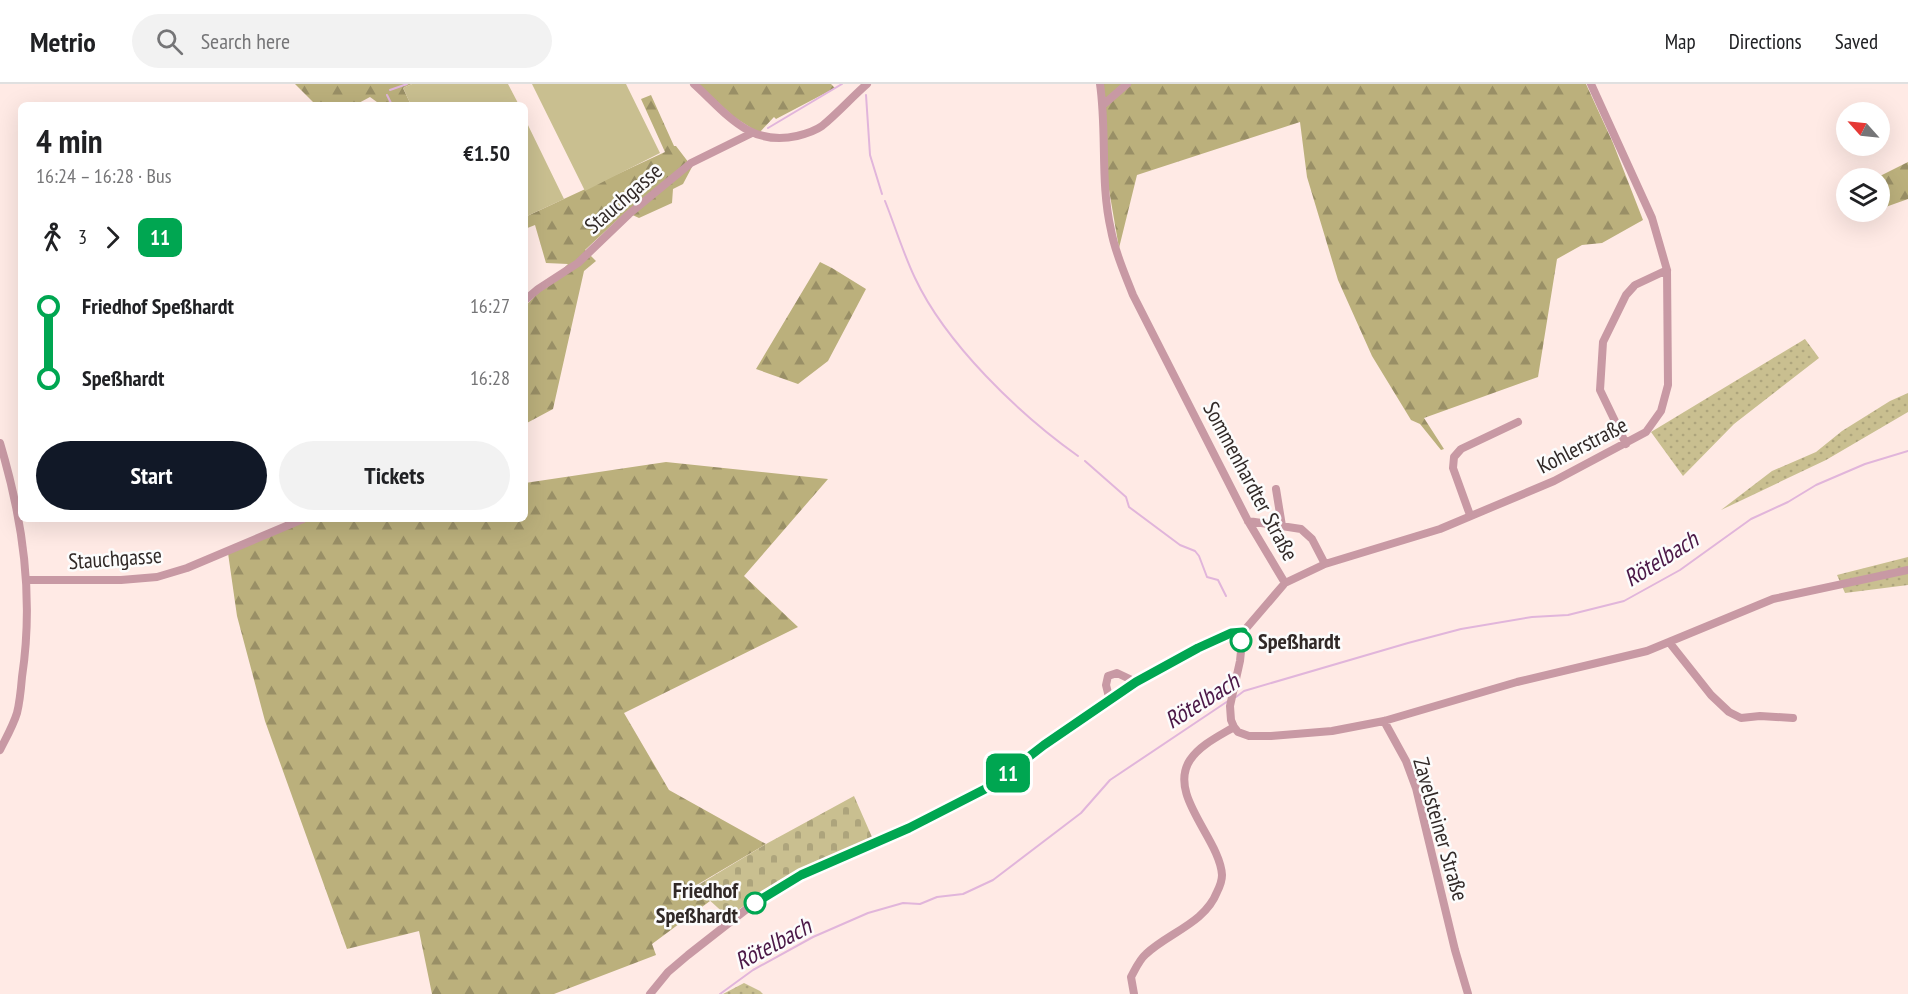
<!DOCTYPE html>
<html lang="en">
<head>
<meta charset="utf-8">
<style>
  :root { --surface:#fff; --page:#f2f2f2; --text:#202124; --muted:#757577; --line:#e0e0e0; --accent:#111827 }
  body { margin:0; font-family:"PT Sans Narrow",sans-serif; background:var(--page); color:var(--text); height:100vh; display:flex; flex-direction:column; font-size:22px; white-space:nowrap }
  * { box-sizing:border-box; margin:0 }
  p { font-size:20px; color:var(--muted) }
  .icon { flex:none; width:33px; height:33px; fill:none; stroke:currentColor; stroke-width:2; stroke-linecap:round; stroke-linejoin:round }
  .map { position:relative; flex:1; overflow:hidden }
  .drawer { position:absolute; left:18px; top:18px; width:510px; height:420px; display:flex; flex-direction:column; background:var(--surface); border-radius:9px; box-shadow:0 6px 24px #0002 }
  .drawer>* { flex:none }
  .badge { padding:0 12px; border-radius:9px; font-size:21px; line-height:39px }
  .needle { width:39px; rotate:297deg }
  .controls { position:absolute; left:1836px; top:18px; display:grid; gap:12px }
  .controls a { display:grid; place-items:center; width:54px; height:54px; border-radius:50%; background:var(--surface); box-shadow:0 6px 24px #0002; font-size:30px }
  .map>.badge { position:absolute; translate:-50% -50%; box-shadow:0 0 0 3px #fff }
  .legs { display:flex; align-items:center; gap:9px; height:66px; padding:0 18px; font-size:20px }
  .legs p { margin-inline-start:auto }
  .overview { display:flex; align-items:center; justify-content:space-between; height:102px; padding:0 18px }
  h1 { font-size:33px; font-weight:600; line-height:45px }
  .action { display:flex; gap:12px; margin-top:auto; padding:12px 18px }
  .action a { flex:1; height:69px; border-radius:36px; background:var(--accent); color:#fff; font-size:24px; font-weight:600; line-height:69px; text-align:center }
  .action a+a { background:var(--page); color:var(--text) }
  ul { padding:0 18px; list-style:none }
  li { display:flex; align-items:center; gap:21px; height:72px; font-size:22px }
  li i { display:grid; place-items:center; width:9px; height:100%; margin:0 8px; background:currentColor }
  li i::after { content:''; width:15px; height:15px; margin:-8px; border:4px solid; border-radius:50%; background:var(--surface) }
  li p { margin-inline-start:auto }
  li:first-child i { background:linear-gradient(#0000 50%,currentColor 0) }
  li:last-child i { background:linear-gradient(currentColor 50%,#0000 0) }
  header { display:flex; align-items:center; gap:36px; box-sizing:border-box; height:84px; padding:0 30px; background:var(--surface); border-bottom:2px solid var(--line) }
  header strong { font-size:28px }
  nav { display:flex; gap:33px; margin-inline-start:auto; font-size:21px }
  .search { width:420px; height:54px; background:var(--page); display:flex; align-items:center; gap:15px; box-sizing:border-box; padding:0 21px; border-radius:33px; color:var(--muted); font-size:22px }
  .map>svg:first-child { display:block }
  .grass { fill:url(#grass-dots) }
  .forest { fill:url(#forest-firs) }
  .cemetery { fill:url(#cemetery-stones) }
  .pitch { fill:#c9bf90 }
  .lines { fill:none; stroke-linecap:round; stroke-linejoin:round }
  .stream { stroke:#e1b5db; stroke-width:2 }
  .minor { stroke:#c899a4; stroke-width:8 }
  .line-1-casing { stroke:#fff; stroke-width:14 }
  .line-1 { stroke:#00a651; stroke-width:9 }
  .stop-1-dot { fill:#fff; stroke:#00a651; stroke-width:3 }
  .labels { text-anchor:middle; stroke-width:5; stroke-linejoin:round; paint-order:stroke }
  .street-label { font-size:22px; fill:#312927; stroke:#fcfcfc }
  .stop-label { font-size:22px; font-weight:bold; fill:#312927; stroke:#fcfcfc; text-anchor:start }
  .water-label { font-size:24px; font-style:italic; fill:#4b1847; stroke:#fcfcfc }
</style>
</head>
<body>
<header>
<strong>Metrio</strong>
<div class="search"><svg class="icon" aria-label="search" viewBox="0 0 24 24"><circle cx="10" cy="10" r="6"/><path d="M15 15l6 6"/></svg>Search here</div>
<nav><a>Map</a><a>Directions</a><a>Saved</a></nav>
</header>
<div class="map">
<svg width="1908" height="910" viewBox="0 0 1908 910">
  <defs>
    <pattern id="grass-dots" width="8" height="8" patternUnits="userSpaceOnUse" patternTransform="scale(1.5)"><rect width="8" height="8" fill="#c9bf90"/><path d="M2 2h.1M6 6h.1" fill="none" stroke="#ada47c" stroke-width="1.8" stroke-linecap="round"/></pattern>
    <pattern id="forest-firs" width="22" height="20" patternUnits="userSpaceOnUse" patternTransform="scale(1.5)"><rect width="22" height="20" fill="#bbb07c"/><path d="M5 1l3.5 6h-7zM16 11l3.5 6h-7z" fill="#998f66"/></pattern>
    <pattern id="cemetery-stones" width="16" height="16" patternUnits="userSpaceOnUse" patternTransform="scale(1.5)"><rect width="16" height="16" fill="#c9bf90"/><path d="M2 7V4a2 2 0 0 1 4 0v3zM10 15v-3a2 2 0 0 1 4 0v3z" fill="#ada47c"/></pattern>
  </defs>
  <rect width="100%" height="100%" fill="#ffeae5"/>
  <path class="grass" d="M1805,255l14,19 -85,66 -51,52 -32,-44z
    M1908,309v19l-82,48 -105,50 51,-39 44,-19 26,-21 48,-30z
    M1908,473v28l-63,8 -8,-18z
    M744,899l16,8 3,3h-40z"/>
  <path class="forest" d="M295,0h117l-9,4 8,17h-30l-11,-8 -15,8h-39z
    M698,0h133l4,4 -59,31 -2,-2 -15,16 -25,-16z
    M1102,0h484l27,59 30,77 -41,23 -20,2 -25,14 -19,118 -114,41 20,31 -3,1 -21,-26 -9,-4 -39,-64 -34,-76 -31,-103 -7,-55 -163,53 -18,73 -11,-64z
    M651,11l23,51h2l16,21 -9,17 -10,5 -1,14 -33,15 -13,-6 -41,38 11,11 -12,10 -31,138 -28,15v-118l43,-42 -22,-1 -11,-38 -10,4v-12l140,-65 -24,-53z
    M1908,78v37l-28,10v-31h-4z
    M820,178l12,6 34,21 -38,72 -30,23 -42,-15z
    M666,378l162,17 -84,97 54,51 -174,86 45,77 97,54 -71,42 15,15 -58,43 4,11 -102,39h-122l-13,-63 -72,18 -82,-228 -28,-105 -9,-63 80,-34h217v-36z"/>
  <path class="cemetery" d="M854,712l18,41 -61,27 -29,15 -54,38 -33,-30 71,-43z"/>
  <path class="pitch" d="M412,0h96l11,21h-108l-8,-17z
    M532,0h94l34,69 -75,38z
    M525,35l39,80 -39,18z"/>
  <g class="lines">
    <path class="stream" d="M390,6l17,-6
      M387,11l5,10
      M866,11l4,60 12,39
      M768,44l74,-44
      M885,117c10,25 18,52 30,77 31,66 104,136 163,178
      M1085,377l41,36 3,10 51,38 15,6 4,5 8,21 11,3 8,16
      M1236,613l8,-6 164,-48 53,-14 71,-12 36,-2 56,-14 56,-31 71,-51 37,-17 28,-17 49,-21 43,-13
      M720,910l33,-24 60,-33 55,-24 35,-10 17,1 17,-7 26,-3 30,-14 88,-67 29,-33 118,-79"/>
    <path class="minor" d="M694,0c32,29 55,63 103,52 8,-2 18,-5 25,-10 16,-13 30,-29 45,-42
      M1100,0c7,48 0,99 11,146 4,23 14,44 22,65l115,226 37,62
      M1591,0l61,134 15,52 1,115 -7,26 -15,21 -92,49 -114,48 -115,35 -40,19 -42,49 -3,29 -10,45 1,14 3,7 4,5 11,4h22l61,-5 52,-10 133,-39 130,-31 126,-52 135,-29
      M1103,21l24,-21
      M525,216l13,-11 40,-26 51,-49 62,-51 61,-30
      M0,359c23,77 34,154 22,234 -1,12 -2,24 -5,36 -4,13 -11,25 -17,37
      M1626,360l-26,-54 3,-48 23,-47 9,-10 32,-15
      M1276,405l6,37
      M1470,431l-17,-47 1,-11 7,-8 57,-27
      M1248,437l53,8 11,10 13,25
      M27,496h94l36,-3 30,-9 116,-49
      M1669,558l42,53 18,17 12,6 19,-2 33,2
      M1110,617l-4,-16 2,-9 9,-3 19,9
      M1384,637l22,40 10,27 39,162 13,44
      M650,910l18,-22 20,-17 60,-47 39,-26 43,-21 79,-33 82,-42 53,-41 92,-63 45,-26 50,-23 12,-1
      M1134,910l-3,-17c4,-7 8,-17 15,-23 22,-21 59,-31 71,-62 2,-4 5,-12 5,-17 -2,-36 -55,-80 -32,-115 10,-15 29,-24 44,-33"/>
  </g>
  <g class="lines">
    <g class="line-1-casing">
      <path id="line-1" d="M755,819l46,-28 108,-47 82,-42 53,-41 92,-63 62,-34 33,-15 12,-1 -2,9"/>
    </g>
    <use href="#line-1" class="line-1"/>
  </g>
  <g class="stop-1-dot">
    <circle cx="1241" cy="557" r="10"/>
    <circle cx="755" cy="819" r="10"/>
  </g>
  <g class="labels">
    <g class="street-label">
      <text transform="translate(623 114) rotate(-41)" y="8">Stauchgasse</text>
      <text transform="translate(1582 361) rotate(-27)" y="8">Kohlerstraße</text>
      <text transform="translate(1251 397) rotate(62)" y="8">Sommenhardter Straße</text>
      <text transform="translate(115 474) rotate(-4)" y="8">Stauchgasse</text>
      <text transform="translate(1441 745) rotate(74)" y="8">Zavelsteiner Straße</text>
    </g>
    <g class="stop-label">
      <text x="1258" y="565">Speßhardt</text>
      <text x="738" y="814" text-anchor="end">Friedhof<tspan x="738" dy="25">Speßhardt</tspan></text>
    </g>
    <g class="water-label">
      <text transform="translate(1661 475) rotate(-32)" y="8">Rötelbach</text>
      <text transform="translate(1202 617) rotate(-32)" y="8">Rötelbach</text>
      <text transform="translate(773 860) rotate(-28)" y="8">Rötelbach</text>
    </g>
  </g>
</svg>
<div class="controls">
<a><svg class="needle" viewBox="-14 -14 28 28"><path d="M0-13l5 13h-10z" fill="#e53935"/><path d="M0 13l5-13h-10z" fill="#757577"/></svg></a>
<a><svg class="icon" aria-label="layers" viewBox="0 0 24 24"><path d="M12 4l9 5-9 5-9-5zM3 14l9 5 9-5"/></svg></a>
</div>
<b class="badge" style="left:1008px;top:689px;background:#00a651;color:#fff">11</b>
<section class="drawer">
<div class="overview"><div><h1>4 min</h1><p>16:24 – 16:28 · Bus</p></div><b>€1.50</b></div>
<div class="legs"><svg class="icon" aria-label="walk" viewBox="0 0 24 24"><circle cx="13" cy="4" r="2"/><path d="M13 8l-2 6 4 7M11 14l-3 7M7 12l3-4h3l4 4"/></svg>3<svg class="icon" aria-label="forward" viewBox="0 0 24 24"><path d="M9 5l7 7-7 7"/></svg><b class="badge" style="background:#00a651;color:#fff">11</b></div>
<ul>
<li><i style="color:#00a651"></i><b>Friedhof Speßhardt</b><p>16:27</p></li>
<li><i style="color:#00a651"></i><b>Speßhardt</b><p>16:28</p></li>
</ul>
<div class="action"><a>Start</a><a>Tickets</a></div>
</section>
</div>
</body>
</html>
